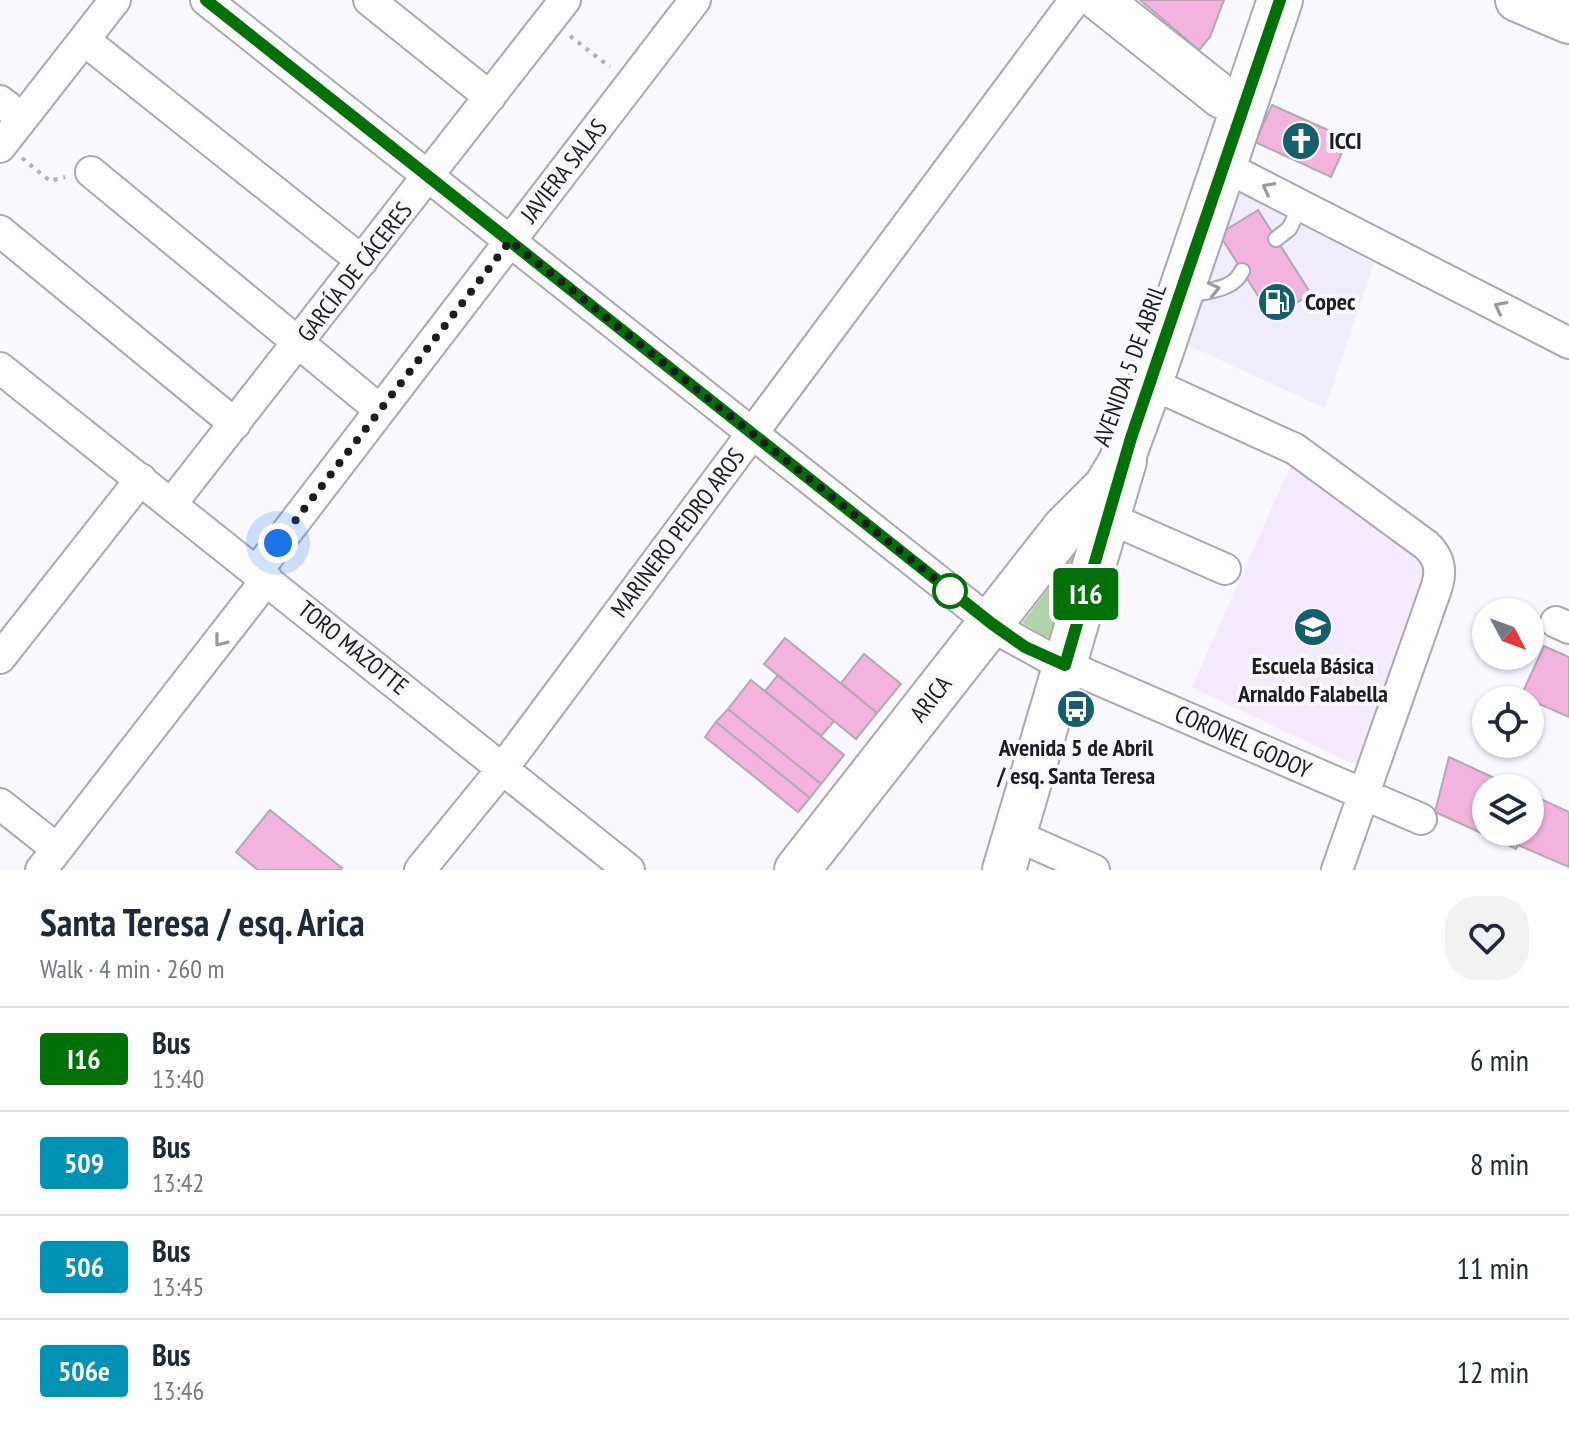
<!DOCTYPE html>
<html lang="en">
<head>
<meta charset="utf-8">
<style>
  :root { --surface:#fff; --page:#f2f2f3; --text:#1f2937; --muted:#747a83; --line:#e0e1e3 }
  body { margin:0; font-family:"PT Sans Narrow",sans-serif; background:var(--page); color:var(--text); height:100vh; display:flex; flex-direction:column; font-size:30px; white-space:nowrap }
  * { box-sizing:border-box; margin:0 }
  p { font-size:26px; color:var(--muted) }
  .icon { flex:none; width:44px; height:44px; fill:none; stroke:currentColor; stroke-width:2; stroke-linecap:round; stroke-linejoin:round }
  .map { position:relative; height:870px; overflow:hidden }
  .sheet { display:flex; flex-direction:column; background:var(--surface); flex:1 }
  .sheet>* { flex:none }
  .badge { padding:0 16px; border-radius:6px; font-size:28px; line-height:52px }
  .needle { width:52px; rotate:131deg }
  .fabs { position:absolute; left:1472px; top:598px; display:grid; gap:16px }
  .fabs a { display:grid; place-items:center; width:72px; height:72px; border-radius:50%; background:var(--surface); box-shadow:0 2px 6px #0004; font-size:40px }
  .you { position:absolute; width:40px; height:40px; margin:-20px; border:6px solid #fff; border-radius:50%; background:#1a73e8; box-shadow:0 0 0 12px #1a73e833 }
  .map>.badge { position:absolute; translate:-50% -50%; box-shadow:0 0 0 4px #fff }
  .round { display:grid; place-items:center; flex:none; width:84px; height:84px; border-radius:32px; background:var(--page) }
  .overview { display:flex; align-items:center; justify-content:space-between; height:136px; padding:0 40px }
  h1 { font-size:38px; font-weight:800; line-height:60px }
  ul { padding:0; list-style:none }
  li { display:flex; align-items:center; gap:24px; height:104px; padding:0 40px; border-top:2px solid var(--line) }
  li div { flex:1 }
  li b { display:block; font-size:30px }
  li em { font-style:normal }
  li .badge { min-width:88px; font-weight:700; text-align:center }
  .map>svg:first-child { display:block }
  .built { fill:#f1ecfb }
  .education { fill:#f5e9fe }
  .green { fill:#b1d3a7 }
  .building { fill:#f2b3df; stroke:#b1aaaf; stroke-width:2 }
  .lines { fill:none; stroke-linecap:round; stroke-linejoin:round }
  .lane-casing { stroke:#aba9b0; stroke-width:18 }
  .street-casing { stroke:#aba9b0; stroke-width:34 }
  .secondary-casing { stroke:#aba9b0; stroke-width:46 }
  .primary-casing { stroke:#aba9b0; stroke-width:48 }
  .path { stroke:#b4b2b9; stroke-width:4; stroke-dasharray:4 6; stroke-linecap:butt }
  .lane { stroke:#fff; stroke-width:14 }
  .street { stroke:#fff; stroke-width:30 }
  .secondary { stroke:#fff; stroke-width:42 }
  .primary { stroke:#fff; stroke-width:44 }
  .oneway { stroke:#99999a }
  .line-casing { stroke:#fff; stroke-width:18 }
  .line { stroke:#007106; stroke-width:12 }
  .walk { stroke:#1d1c1f; stroke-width:8; stroke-dasharray:0 14.4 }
  .stop-dot { fill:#fff; stroke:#007106; stroke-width:4 }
  .labels { text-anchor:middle; stroke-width:8; stroke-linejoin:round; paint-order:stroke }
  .poi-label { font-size:24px; font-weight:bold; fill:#1d1c1f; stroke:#f9f7ff; text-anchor:start }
  .street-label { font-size:24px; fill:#1d1c1f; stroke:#f9f7ff }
</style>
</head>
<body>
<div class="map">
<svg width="1569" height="870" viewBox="0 0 1569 870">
  <rect width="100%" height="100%" fill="#f9f7ff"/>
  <path class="built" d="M1234,190l140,73 -49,145 -146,-67z"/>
  <path class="education" d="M1292,463l136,104 -69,194 -8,2 -159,-76z"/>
  <path class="green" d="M1098,523l-36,118 -18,-5 -22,-13z"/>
  <path class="building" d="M1140,0h84l-14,37 -11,13z
    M1272,105l76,34 -17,38 -76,-35z
    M1258,210l53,84 -39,24 -53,-84z
    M785,638l92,75 -21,26 -92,-75z
    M1544,646l25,11v60l-48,-21z
    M864,654l37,30 -24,29 -36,-30z
    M778,675l56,46 -13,15 -56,-45z
    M751,680l93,75 -23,29 -93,-75z
    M728,709l93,75 -11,14 -94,-76z
    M716,722l94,76 -12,14 -93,-75z
    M1449,757l67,31h-30v44h44v-38l39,18v55l-51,-22 -2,4 -81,-37z
    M270,810l72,58 -2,2h-82l-22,-18z"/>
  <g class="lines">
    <g class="lane-casing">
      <path id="lane" d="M1276,239l13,-10 12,-24
        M1187,296c20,-6 46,-5 55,-25"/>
    </g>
    <g class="street-casing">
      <path id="street" d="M206,0l798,633 47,26 370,160
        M369,0l121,97
        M84,40l278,221
        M0,101l22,17
        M0,147l115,-147
        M1224,166l345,177
        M91,172l289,238
        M0,231l235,193
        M0,368l629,502
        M1150,383l145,66 131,96c13,12 16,24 11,41l-100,284
        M172,503l393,-503
        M1109,518l116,51
        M257,571l438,-571
        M1556,622l13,6
        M0,658l141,-179
        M0,804l57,45
        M1015,835l79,35
        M41,870l226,-291
        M420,870l83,-102 572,-768"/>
    </g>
    <g class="secondary-casing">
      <path id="secondary" d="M1100,0l122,97
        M1517,0l52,22
        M1004,870l121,-409"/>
    </g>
    <g class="primary-casing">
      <path id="primary" d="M797,870l268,-342 41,-41 15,-25 29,-79 130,-383"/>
    </g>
    <path class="path" d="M570,36l40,31
      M22,158l28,23 15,-4"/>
    <use href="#lane" class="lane"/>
    <use href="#street" class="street"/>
    <use href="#secondary" class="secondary"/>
    <use href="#primary" class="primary"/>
  </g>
  <defs><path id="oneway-chevron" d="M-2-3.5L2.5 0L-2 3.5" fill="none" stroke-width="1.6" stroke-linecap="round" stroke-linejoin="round" transform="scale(2)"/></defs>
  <g class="oneway">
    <use href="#oneway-chevron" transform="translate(1268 188) rotate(-152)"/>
    <use href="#oneway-chevron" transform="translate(1214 289) rotate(-13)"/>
    <use href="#oneway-chevron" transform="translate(1500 307) rotate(-153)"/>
    <use href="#oneway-chevron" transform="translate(220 641) rotate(128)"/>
  </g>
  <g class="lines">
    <g class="line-casing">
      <path id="line" d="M206,0l785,623 34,24 40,18 66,-227 149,-438"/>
    </g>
    <use href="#line" class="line"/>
    <path class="walk" d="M278,543l232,-302 443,352 -3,-2"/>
  </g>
  <defs>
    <g id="church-disc" transform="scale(2)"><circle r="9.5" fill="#13606b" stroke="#f9f7ff"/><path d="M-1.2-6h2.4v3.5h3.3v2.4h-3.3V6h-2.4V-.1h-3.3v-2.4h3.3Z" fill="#fff"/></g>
    <g id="fuel-disc" transform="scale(2)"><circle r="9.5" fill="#13606b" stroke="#f9f7ff"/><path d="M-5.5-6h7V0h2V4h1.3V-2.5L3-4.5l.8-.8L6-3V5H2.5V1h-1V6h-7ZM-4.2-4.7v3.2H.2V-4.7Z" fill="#fff"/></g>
    <g id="school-disc" transform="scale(2)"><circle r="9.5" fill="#13606b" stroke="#f9f7ff"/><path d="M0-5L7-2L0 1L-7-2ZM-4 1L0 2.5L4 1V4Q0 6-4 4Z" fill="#fff"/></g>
    <g id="bus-disc" transform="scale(2)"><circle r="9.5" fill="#13606b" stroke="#f9f7ff"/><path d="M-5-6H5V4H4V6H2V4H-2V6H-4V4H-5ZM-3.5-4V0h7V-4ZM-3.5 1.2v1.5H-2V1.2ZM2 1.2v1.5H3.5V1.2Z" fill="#fff"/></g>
  </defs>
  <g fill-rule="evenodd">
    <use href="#church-disc" x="1301" y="141"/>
    <use href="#fuel-disc" x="1277" y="302"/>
    <use href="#school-disc" x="1313" y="627"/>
    <use href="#bus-disc" x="1076" y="709"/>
  </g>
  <circle class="stop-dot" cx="950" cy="591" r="16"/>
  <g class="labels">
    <g class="poi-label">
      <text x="1329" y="149">ICCI</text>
      <text x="1305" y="310">Copec</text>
      <text x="1313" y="674" text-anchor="middle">Escuela Básica<tspan x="1313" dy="28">Arnaldo Falabella</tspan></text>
      <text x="1076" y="756" text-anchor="middle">Avenida 5 de Abril<tspan x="1076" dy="28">/ esq. Santa Teresa</tspan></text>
    </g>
    <g class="street-label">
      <text transform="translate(564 171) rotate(-52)" y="8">JAVIERA SALAS</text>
      <text transform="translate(355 272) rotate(-52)" y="8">GARCÍA DE CÁCERES</text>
      <text transform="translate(1130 365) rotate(-70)" y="8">AVENIDA 5 DE ABRIL</text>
      <text transform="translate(678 533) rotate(-53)" y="8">MARINERO PEDRO AROS</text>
      <text transform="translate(353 648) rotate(39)" y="8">TORO MAZOTTE</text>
      <text transform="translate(931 699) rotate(-52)" y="8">ARICA</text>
      <text transform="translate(1243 742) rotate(24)" y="8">CORONEL GODOY</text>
    </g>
  </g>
</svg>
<div class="fabs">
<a><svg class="needle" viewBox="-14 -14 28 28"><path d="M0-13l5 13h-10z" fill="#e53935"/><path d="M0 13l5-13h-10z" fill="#747a83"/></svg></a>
<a><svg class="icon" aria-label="locate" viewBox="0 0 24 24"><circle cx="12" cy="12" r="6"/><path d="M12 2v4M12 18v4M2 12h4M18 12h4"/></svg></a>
<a><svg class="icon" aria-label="layers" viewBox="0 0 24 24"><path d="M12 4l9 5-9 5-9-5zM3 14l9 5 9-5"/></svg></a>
</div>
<div class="you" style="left:278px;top:543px"></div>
<b class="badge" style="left:1086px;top:594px;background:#007106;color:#fff">I16</b>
</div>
<section class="sheet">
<div class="overview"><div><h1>Santa Teresa / esq. Arica</h1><p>Walk · 4 min · 260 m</p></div><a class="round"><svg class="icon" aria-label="heart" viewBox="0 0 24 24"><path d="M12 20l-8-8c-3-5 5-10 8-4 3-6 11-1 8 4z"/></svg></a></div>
<ul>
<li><span class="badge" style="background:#007106;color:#fff">I16</span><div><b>Bus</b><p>13:40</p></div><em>6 min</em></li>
<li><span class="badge" style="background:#0093b3;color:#fff">509</span><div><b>Bus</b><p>13:42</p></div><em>8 min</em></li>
<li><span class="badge" style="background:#0093b3;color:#fff">506</span><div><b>Bus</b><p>13:45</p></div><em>11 min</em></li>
<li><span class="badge" style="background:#0093b3;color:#fff">506e</span><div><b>Bus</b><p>13:46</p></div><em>12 min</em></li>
</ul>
</section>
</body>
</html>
